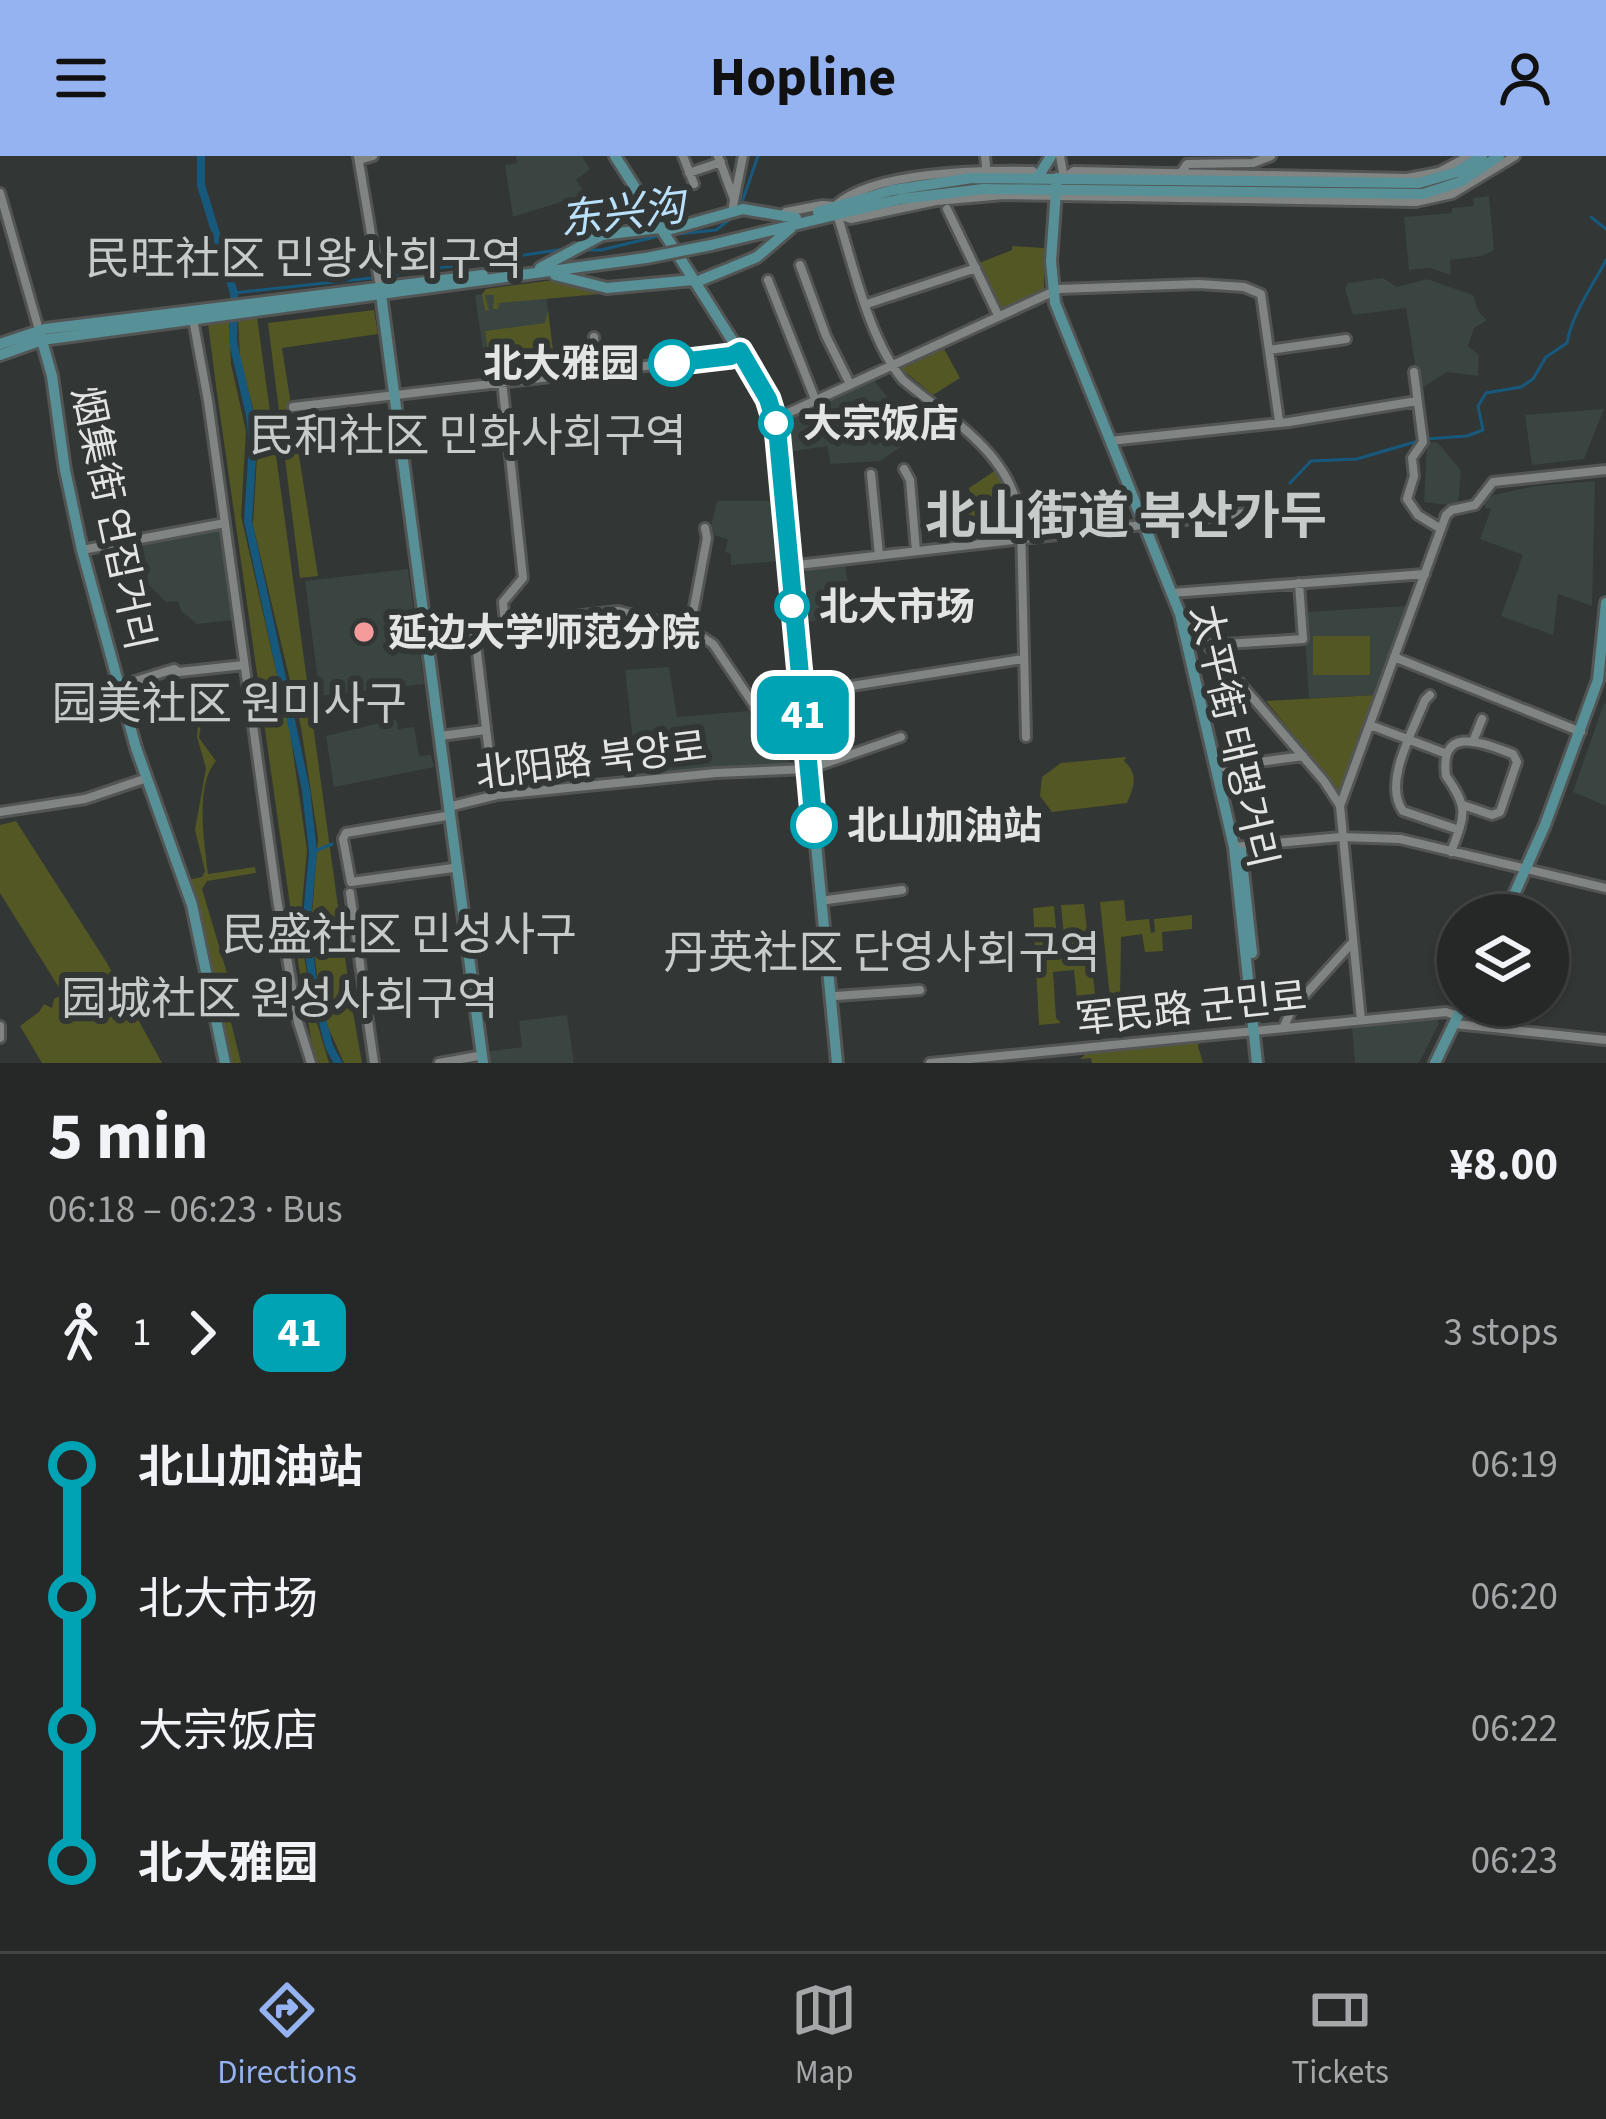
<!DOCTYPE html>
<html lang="en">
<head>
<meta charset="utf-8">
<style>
  :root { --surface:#262828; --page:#323434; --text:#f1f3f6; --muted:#a4a6a8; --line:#424445; --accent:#95b2f1 }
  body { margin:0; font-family:"Source Sans 3","Noto Sans SC","Noto Sans KR",sans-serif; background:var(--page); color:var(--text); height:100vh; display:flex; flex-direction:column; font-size:45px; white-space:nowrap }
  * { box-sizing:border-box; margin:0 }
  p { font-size:39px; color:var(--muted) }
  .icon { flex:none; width:66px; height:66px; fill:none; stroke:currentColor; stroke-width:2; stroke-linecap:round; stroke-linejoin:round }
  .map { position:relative; height:907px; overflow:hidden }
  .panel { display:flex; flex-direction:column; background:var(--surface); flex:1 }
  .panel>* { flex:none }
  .badge { padding:0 24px; border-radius:18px; font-size:42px; line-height:78px }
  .tools { position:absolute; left:1437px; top:738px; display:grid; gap:24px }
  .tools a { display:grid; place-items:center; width:132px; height:132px; border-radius:50%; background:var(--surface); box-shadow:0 3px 9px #0004,0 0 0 3px var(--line); font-size:60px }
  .map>.badge { position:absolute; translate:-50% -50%; box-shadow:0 0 0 6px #fff }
  .legs { display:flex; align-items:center; gap:18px; height:132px; padding:0 48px; font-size:39px }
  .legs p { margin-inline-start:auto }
  .overview { display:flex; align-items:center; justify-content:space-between; height:204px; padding:0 48px }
  h1 { font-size:66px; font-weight:700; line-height:90px }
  ul { padding:0 48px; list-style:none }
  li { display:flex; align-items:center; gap:42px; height:132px; font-size:45px }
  li i { display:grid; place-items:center; width:18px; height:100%; margin:0 15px; background:currentColor }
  li i::after { content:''; width:30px; height:30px; margin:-15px; border:9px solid; border-radius:50%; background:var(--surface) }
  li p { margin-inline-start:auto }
  li:first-child i { background:linear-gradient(#0000 50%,currentColor 0) }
  li:last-child i { background:linear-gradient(currentColor 50%,#0000 0) }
  header { display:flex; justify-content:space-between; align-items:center; height:156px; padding:0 48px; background:var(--accent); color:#111; font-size:54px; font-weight:700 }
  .tabs { display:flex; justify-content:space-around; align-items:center; height:168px; border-top:3px solid var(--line); background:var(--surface); font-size:33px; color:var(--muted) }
  .tabs a { display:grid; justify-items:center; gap:6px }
  .tabs .on { color:var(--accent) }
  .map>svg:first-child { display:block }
  .built { fill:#3a4441 }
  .green { fill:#535723 }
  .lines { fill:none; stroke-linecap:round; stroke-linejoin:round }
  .stream { stroke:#17597d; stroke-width:3 }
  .river { stroke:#17597d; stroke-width:8 }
  .minor-casing { stroke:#525554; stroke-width:14 }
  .major-casing { stroke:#525554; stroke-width:16 }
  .minor { stroke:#808483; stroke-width:8 }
  .major { stroke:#579096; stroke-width:10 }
  .major-bridge-casing { stroke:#525554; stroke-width:16; stroke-linecap:butt }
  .major-bridge { stroke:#579096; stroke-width:10 }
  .line-1-casing { stroke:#fff; stroke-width:27 }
  .line-1 { stroke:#00a3b4; stroke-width:18 }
  .stop-1-dot { fill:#fff; stroke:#00a3b4; stroke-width:6 }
  .poi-dot { fill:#f59b9c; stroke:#323635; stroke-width:4.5 }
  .labels { text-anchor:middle; stroke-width:12; stroke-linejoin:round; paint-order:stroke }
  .stop-label { font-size:39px; font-weight:bold; fill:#e3e5e4; stroke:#323635; text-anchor:start }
  .street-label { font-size:39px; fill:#e3e5e4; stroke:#323635 }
  .poi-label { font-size:39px; font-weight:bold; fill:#e3e5e4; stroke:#323635; text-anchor:start }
  .water-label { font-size:42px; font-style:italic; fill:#bae1fc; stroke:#323635 }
  .quarter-label { font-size:45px; fill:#c7cbca; stroke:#323635 }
  .district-label { font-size:51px; font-weight:bold; fill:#c7cbca; stroke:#323635 }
</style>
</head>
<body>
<header><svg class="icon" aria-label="menu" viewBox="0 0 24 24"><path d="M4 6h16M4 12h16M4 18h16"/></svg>Hopline<svg class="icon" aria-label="person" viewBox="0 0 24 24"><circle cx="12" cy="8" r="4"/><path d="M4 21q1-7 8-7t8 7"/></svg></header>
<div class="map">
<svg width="1606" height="907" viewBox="0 0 1606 907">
  <rect width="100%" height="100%" fill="#323635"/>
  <path class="built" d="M516,0h66l8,13 -14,11 10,14 -73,23 -8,-52 12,-2z
    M1489,40l5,54 -12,6 -32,4 1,15 -21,-7 -21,2 -5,-53 48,-4v-5l22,-2 -1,-8z
    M1383,122l14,9 30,-8 46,16 5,16 9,9 -13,8 -6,18 11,9 -1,21 -31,-4 -28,18 -13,-82 -53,7 -8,-27 3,-5z
    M545,131l8,64 -4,1 -3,17 -59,7 -12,-81z
    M872,222l41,51 26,-13 3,3 -62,42 -49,3 -4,-18 -39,6 -4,-34z
    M1604,253l-20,50 -52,6 -7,-50z
    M1427,285l11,2 23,28 -3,35 -34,-4z
    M1595,325l-3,125 -34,-12 -5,41 -52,-19 22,-61 -43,-16 11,-30 -6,-1 -1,-11 52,-11z
    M717,345h58l4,60 -48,4v-11l-6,-2 3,-13 -19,-5z
    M220,370l13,94 -36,4 -16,-13 -3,-10 -12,1 -21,-21 -11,-2 -10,-37z
    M845,408l5,32 -16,3 2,19 -31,4 -4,-50z
    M408,413l16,115 -104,12 -15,-115z
    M1408,450l-32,89 -67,3 -6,-86z
    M669,511l8,50 71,-6 44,53 -146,12 -3,-35h-10l-8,-71z
    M1604,547l2,1v102l-33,-14z
    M396,563l2,10 16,-2 5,29 12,-1 3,12 -100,20 -8,-51z
    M567,859l7,48h-87l-2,-11 37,-5 -3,-26z
    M1436,862l3,5 -20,40h-64l-3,-36z"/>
  <path class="green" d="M1012,90l32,2v42l-44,21 -21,-48 33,-13z
    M554,124l57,13 -112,10 -1,6h-5l1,-14h-9l4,15 -4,1 -3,-17 4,-5z
    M374,154l4,24 -96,14 36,228 -18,2 -32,-255z
    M548,154l5,41 -4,1v8l-58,8 -6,-37 60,-8z
    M257,161l94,684 11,62h-18l-16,-36 -10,-44 -7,-57 7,-88 -17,-111 -48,-202 5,-85 -3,-24 -15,-58 -2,-39z
    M229,164l2,44 15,67 -5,85 49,216 17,118 -7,76 11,77 18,60h-11l-5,-12 -14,-83 -83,-582 -8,-63z
    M943,191l17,31 -27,17 -35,-29z
    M996,314l14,30 4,29 -59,5 -3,-30 20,-2 -3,-14z
    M1313,480h57v39h-57z
    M208,523v40l-7,6 -2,13 17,23c-21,24 -12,80 -8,113l47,-7 1,6 -49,8 -5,8 25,84 1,37 13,53h-12l-15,-89 -26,-94 14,-3 3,-6 -10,-41 11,-62 -9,-31 1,-14 6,-8 1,-35z
    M1376,539l-34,95h-5l-71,-89z
    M1126,601l-2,4c16,14 9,27 3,42l-75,9 -12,-16 2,-19 19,-14z
    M16,665l91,142 55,100h-120l-22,-37 19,-14 5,-8 8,4 2,-9 9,-5 -63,-101v-68z
    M1124,744l2,21 23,-2 2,14 4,-1 -1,-13 38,-4v14l-30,3 1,19 -18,1 -3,-18 -21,3 -1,65 4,4 -3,6 6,3 -15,2 -12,-115z
    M1084,748l14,114 -19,3 -5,-51 -21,2 3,46 5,5 -22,2 -6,-117 21,-2 4,42 4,3 3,-5 -4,-41z
    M1200,883l-2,7 5,17h-111l-1,-5 -11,1 8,-7z"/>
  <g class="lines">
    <path class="stream" d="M741,49l17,-49
      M1591,61l15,12
      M669,79l47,-5 21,-16
      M587,94h14l58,-14
      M234,137l138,-15 199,-30
      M1426,283l41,-3 16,-6 -5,-24 8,-13 35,-6 12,-8 13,-22 21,-14c5,-29 25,-56 39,-83
      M1290,327l21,-22 46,-2 61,-18
      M313,696l19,-8"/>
    <path class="river" d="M201,0v29l33,108 -1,49 17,73 3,28 -5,78 58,269 7,62 -7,76 7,55 16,63 9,17"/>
    <g class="minor-casing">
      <path id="minor" d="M358,0l22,131
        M683,0l11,28
        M718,0l16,43
        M985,0l2,20
        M1060,0l4,22 10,-7 333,7 32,-6 30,-16
        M359,4l14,-4
        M689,17l32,-11
        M1181,17l6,-9 66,-1 18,-7
        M0,37l39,137
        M733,50l10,-50
        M947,53l51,106
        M786,56l36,-7 13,1c37,-35 147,-36 198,-35l5,6
        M837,58c16,50 32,126 66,166 50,42 111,74 118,145l5,212
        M841,60l10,3 85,-18 68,-6 412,7 36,-8 63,-38
        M800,109l26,71 24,48
        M768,124l47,119
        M867,148l109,-36
        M193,163l15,82 69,498 21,123 13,41
        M594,181l3,35
        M1269,194l77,-11
        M1414,216l9,70 -11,16 2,18 -7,23 11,16 23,14
        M502,225l21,197 -20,24 2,22
        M293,251l438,-51 12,-7
        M775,263l284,-130 140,-5 45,3 17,7 18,127
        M1110,285l179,-19 128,-21
        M904,313l6,11 6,71
        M871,318l8,81
        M82,394l143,-27
        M789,410l457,-53
        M1172,437l253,-19
        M1184,462l140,163 15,23
        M474,471l20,169
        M690,473l17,-91 -2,-10
        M423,477l195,-22 72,18 23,15 66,98 33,22
        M1211,489l92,-6 -4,-56
        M1394,501l187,75
        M807,537l216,-34
        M1430,539l-5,5c-11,29 -43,83 -22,111l56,19
        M61,548l113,-35 5,3 65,-7
        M1370,569l77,29
        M440,580l46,-6
        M1474,583l8,-20
        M1223,611l80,-11
        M448,651l49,-12 219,-22 93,-4 92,-32
        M0,656l85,-13 62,-21
        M446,660l-100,17 -3,6 8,43 102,-14
        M1234,691l107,-10 59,2 206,49
        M1451,696c14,-37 18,-44 -5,-76 -7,-53 39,-32 67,-22l4,8 -17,50 -8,3 -29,-10
        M350,737l24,170
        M827,744l75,-10
        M836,840l84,-6
        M1361,864l-21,-214 106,-291 6,-5 23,-5 18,-23 113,-12
        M1455,868l151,16
        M0,870v12
        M1283,872l9,-19 60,-66
        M439,907l39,-7
        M930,907l516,-51 12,4"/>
    </g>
    <g class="major-casing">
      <path id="major" d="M615,0l124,195 36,68 62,644
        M1038,21l13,-21
        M1057,22l-6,83 4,42 125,311 54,233 23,216
        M818,56l75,-22 79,-12 447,5 38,-11 25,-16
        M668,74l75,-21 53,9
        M711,89l190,-46 82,-10 440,5 37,-12 39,-26
        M540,112l62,-33 57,-7
        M555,119l52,13 86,-8
        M701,124l56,-23 34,-29
        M380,131l103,776
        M39,174l13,46 13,94 17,80 54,198 56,157 33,158
        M0,188l45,-15 438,-54
        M0,199l42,-15 604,-82
        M1241,696l11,101
        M1505,759l40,-90 53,-145 8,-77
        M1435,907l28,-58"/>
    </g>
    <use href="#minor" class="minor"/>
    <use href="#major" class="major"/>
    <g class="major-bridge-casing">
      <path id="major-bridge" d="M646,102l65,-13"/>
    </g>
    <use href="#major-bridge" class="major-bridge"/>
  </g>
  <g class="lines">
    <g class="line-1-casing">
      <path id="line-1" d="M672,207l59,-7 9,-5 28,48 9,29 37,397"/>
    </g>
    <use href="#line-1" class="line-1"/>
  </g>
  <g class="stop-1-dot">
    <circle cx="672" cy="207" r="21"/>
    <circle cx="776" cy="267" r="15"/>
    <circle cx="792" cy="450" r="15"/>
    <circle cx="814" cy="669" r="21"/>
  </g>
  <circle class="poi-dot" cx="364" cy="476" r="12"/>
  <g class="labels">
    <g class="stop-label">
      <text x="639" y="221" text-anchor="end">北大雅园</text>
      <text x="803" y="281">大宗饭店</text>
      <text x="819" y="464">北大市场</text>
      <text x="847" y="683">北山加油站</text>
    </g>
    <g class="street-label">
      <text transform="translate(114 362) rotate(78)" y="14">烟集街 연집거리</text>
      <text transform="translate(1235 580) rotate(77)" y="14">太平街 태평거리</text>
      <text transform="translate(591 603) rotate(-7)" y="14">北阳路 북양로</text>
      <text transform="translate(1191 851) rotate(-6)" y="14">军民路 군민로</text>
    </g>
    <g class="poi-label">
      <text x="388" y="490">延边大学师范分院</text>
    </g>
    <g class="water-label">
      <text transform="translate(622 56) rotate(-7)" y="15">东兴沟</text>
    </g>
    <g class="quarter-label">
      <text x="304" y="118">民旺社区 민왕사회구역</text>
      <text x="468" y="295">民和社区 민화사회구역</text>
      <text x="229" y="563">园美社区 원미사구</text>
      <text x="399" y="794">民盛社区 민성사구</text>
      <text x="882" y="812">丹英社区 단영사회구역</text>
      <text x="280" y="858">园城社区 원성사회구역</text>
    </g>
    <g class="district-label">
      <text x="1126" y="377">北山街道 북산가두</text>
    </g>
  </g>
</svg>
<div class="tools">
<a><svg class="icon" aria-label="layers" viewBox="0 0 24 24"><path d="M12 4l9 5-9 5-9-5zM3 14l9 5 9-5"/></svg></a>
</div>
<b class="badge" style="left:803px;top:559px;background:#00a3b4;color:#fff">41</b>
</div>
<section class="panel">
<div class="overview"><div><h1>5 min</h1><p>06:18 – 06:23 · Bus</p></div><b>¥8.00</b></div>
<div class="legs"><svg class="icon" aria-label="walk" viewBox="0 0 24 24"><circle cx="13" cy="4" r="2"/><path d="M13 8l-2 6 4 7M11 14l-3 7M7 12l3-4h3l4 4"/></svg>1<svg class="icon" aria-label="forward" viewBox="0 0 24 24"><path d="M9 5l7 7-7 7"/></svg><b class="badge" style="background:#00a3b4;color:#fff">41</b><p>3 stops</p></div>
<ul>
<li><i style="color:#00a3b4"></i><b>北山加油站</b><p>06:19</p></li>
<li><i style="color:#00a3b4"></i><span>北大市场</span><p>06:20</p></li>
<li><i style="color:#00a3b4"></i><span>大宗饭店</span><p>06:22</p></li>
<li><i style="color:#00a3b4"></i><b>北大雅园</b><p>06:23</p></li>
</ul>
</section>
<nav class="tabs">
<a class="on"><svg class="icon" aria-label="directions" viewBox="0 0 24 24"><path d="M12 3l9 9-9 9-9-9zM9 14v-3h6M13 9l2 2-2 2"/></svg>Directions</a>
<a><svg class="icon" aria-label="map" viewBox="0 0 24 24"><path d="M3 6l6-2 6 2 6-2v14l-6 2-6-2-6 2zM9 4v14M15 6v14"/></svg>Map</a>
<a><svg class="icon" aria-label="tickets" viewBox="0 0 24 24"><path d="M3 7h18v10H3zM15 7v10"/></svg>Tickets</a>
</nav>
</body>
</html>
